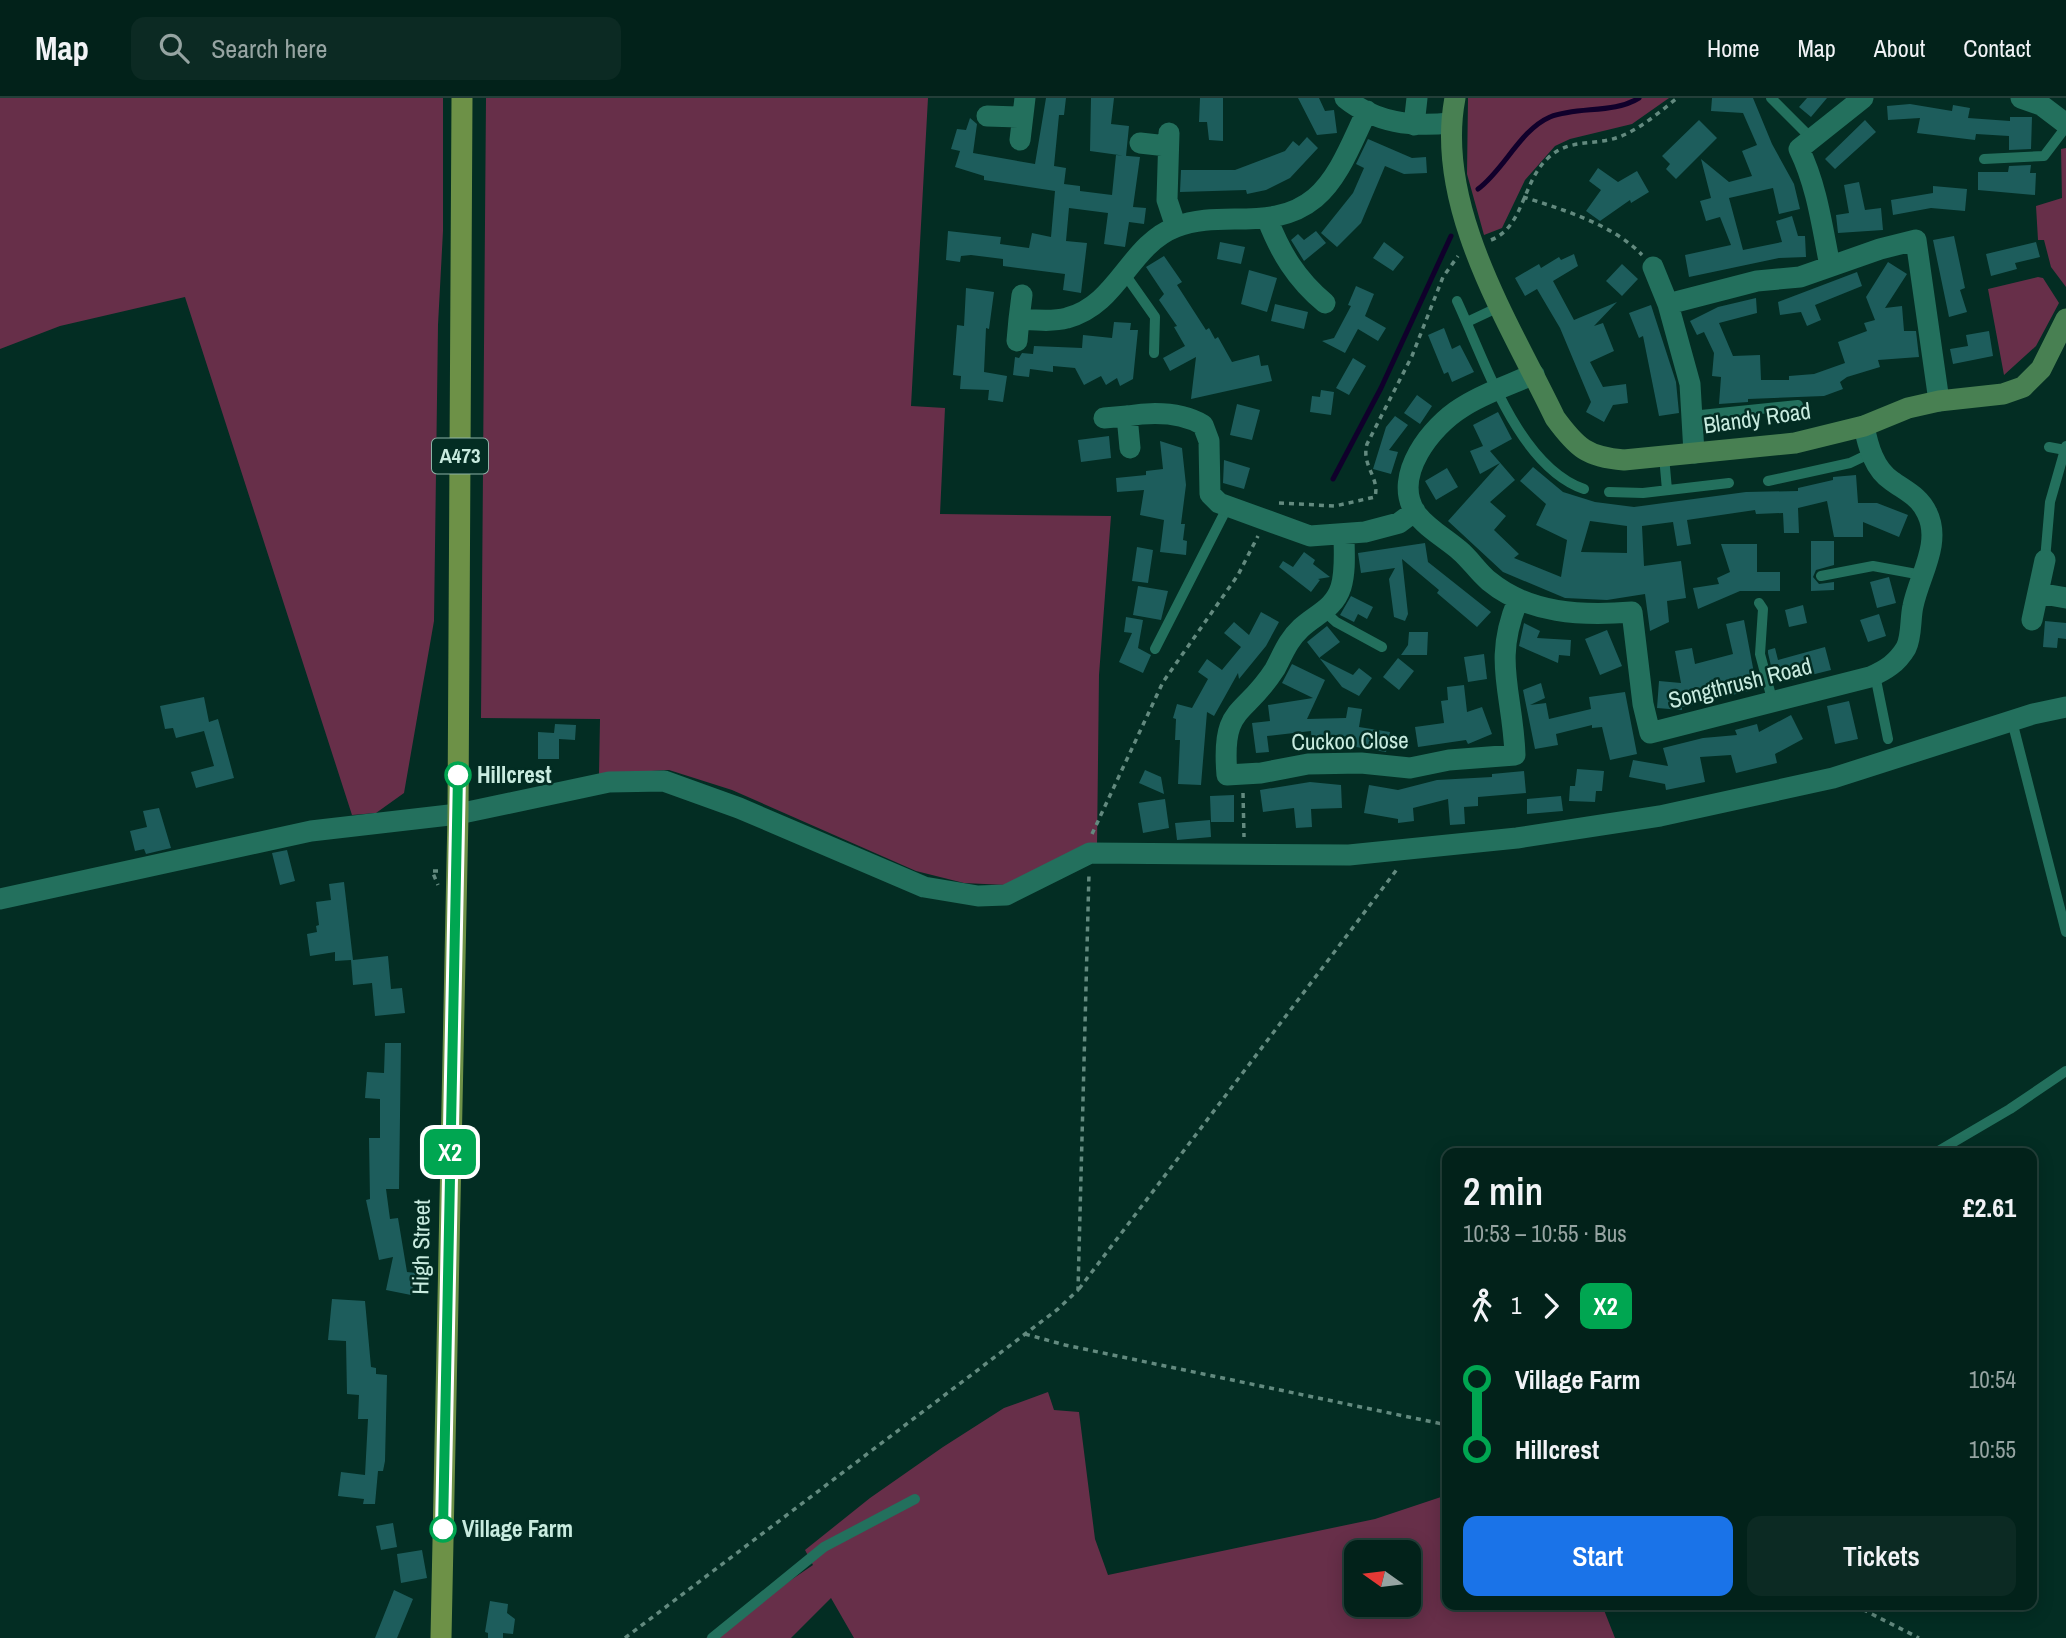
<!DOCTYPE html>
<html lang="en">
<head>
<meta charset="utf-8">
<style>
  :root { --surface:#02221a; --page:#0c2a23; --text:#f1f3f6; --muted:#96a4a2; --line:#233f39; --accent:#1a73e8 }
  body { margin:0; font-family:"Archivo Narrow",sans-serif; background:var(--page); color:var(--text); height:100vh; display:flex; flex-direction:column; font-size:26px; white-space:nowrap }
  * { box-sizing:border-box; margin:0 }
  p { font-size:23px; color:var(--muted) }
  .icon { flex:none; width:38px; height:38px; fill:none; stroke:currentColor; stroke-width:2; stroke-linecap:round; stroke-linejoin:round }
  .map { position:relative; flex:1; overflow:hidden }
  .sheet { position:absolute; left:1442px; top:1050px; width:595px; height:462px; display:flex; flex-direction:column; background:var(--surface); border-radius:14px; box-shadow:0 4px 18px #0003,0 0 0 2px var(--line) }
  .sheet>* { flex:none }
  .badge { padding:0 14px; border-radius:10px; font-size:24px; line-height:46px }
  .needle { width:46px; rotate:284deg }
  .fabs { position:absolute; left:1344px; top:1442px; display:grid; gap:14px }
  .fabs a { display:grid; place-items:center; width:77px; height:77px; border-radius:14px; background:var(--surface); box-shadow:0 4px 18px #0003,0 0 0 2px var(--line); font-size:35px }
  .map>.badge { position:absolute; translate:-50% -50%; box-shadow:0 0 0 4px #fff }
  .legs { display:flex; align-items:center; gap:10px; height:77px; padding:0 21px; font-size:23px }
  .legs p { margin-inline-start:auto }
  .head { display:flex; align-items:center; justify-content:space-between; height:119px; padding:0 21px }
  h1 { font-size:38px; font-weight:600; line-height:52px }
  .primary-button { display:flex; gap:14px; margin-top:auto; padding:14px 21px }
  .primary-button a { flex:1; height:80px; border-radius:14px; background:var(--accent); color:#fff; font-size:28px; font-weight:600; line-height:80px; text-align:center }
  .primary-button a+a { background:var(--page); color:var(--text) }
  ul { padding:0 21px; list-style:none }
  li { display:flex; align-items:center; gap:24px; height:70px; font-size:26px }
  li i { display:grid; place-items:center; width:10px; height:100%; margin:0 9px; background:currentColor }
  li i::after { content:''; width:18px; height:18px; margin:-9px; border:5px solid; border-radius:50%; background:var(--surface) }
  li p { margin-inline-start:auto }
  li:first-child i { background:linear-gradient(#0000 50%,currentColor 0) }
  li:last-child i { background:linear-gradient(currentColor 50%,#0000 0) }
  header { display:flex; align-items:center; gap:42px; box-sizing:border-box; height:98px; padding:0 35px; background:var(--surface); border-bottom:2px solid var(--line) }
  header strong { font-size:33px }
  nav { display:flex; gap:38px; margin-inline-start:auto; font-size:24px }
  .search { width:490px; height:63px; background:var(--page); display:flex; align-items:center; gap:18px; box-sizing:border-box; padding:0 24px; border-radius:14px; color:var(--muted); font-size:26px }
  .map>svg:first-child { display:block }
  .green { fill:#672f49; fill-rule:evenodd }
  .lines { fill:none; stroke-linecap:round; stroke-linejoin:round }
  .stream { stroke:#10002b; stroke-width:5 }
  .building { fill:#1d5d5c; fill-rule:evenodd }
  .path { stroke:#638a7f; stroke-width:3.5; stroke-dasharray:5 5; stroke-linecap:butt }
  .lane { stroke:#23705d; stroke-width:10 }
  .street { stroke:#23705d; stroke-width:21 }
  .secondary { stroke:#488052; stroke-width:21 }
  .primary { stroke:#6d9147; stroke-width:21 }
  .line-1-casing { stroke:#fff; stroke-width:16 }
  .line-1 { stroke:#00a651; stroke-width:10 }
  .stop-1-dot { fill:#fff; stroke:#00a651; stroke-width:3.5 }
  .labels { text-anchor:middle; stroke-width:5; stroke-linejoin:round; paint-order:stroke }
  .shield { fill:#032d23; stroke:#8db2a7; stroke-width:2 }
  .shield-label { font-size:21px; font-weight:bold; fill:#c8ebdf }
  .street-label { font-size:23px; fill:#c8ebdf; stroke:#032d23 }
  .stop-label { font-size:23px; font-weight:bold; fill:#c8ebdf; stroke:#032d23; text-anchor:start }
</style>
</head>
<body>
<header>
<strong>Map</strong>
<div class="search"><svg class="icon" aria-label="search" viewBox="0 0 24 24"><circle cx="10" cy="10" r="6"/><path d="M15 15l6 6"/></svg>Search here</div>
<nav><a>Home</a><a>Map</a><a>About</a><a>Contact</a></nav>
</header>
<div class="map">
<svg width="2066" height="1540" viewBox="0 0 2066 1540">
  <rect width="100%" height="100%" fill="#032d23"/>
  <path class="green" d="M0,0h443v133l-5,94 -4,296 -30,172 -28,20 -24,2 -167,-518 -125,29 -60,23z
    M486,0h442l-17,308 34,2 -5,106 171,2 -12,159 -2,172 -92,38 -41,-2 -48,-12 -184,-81 -63,-20 -70,4 1,-55 -119,-1z
    M1468,0h201l-37,26 -62,15 -15,7 -30,34 -23,48 -18,7 -17,-61z
    M2066,50v139l-15,-20 -7,-27h-6l-2,-34 26,-8 -1,-49z
    M2038,179l5,1 16,25 -23,43 -32,29 -16,-86z
    M1048,1294l6,18 25,2 16,127 13,36 267,-56 72,-24v110h155l13,33h-761l-23,-40 -40,40h-85l107,-73 -8,-15 65,-52 73,-51 61,-39zM1356,1454h53v53h-53z"/>
  <g class="lines">
    <path class="stream" d="M1478,91c26,-19 42,-59 72,-72 29,-11 63,-3 89,-19
      M1333,381l48,-91 70,-152"/>
  </g>
  <path class="building" d="M1046,0h20l-2,17h-5l-5,51 12,2 -2,16 16,2v5l32,4 4,-40 24,2 -7,50 13,1 -2,16 -15,-2 -4,25 -21,-3 4,-31 -39,-5 -3,33 21,2 -6,50 -18,-3 2,-16 -62,-8v-7l-32,-4 -10,1 -1,6 -14,-2 2,-29 53,6 -1,7 29,4 3,-15 19,4 4,-46 -71,-11v-4l-29,-9 5,-16 -9,-2 6,-20 9,1 4,-12 7,6 -4,29 62,11z
    M1091,0h23l-3,26 18,2 -3,30 -36,-5z
    M1200,0h23v43l-14,-1 -2,-18h-8z
    M1298,0h21l6,13 9,-1 3,23 -20,2z
    M1712,0h41l19,46 22,40 6,25 -21,5 -6,-26 -44,10 14,52 39,-8 -6,-21 16,-5 6,20h7l1,21 -27,1 -90,19 -4,-22 46,-10 -11,-28 -14,4 -6,-20 11,-3 -10,-39 28,23 23,-6 -10,-25 15,-6 -14,-32 -32,-2z
    M1807,0h20l-16,19 -12,-10z
    M1910,6l42,7 1,-6 17,3 -2,10 42,3v-4h22l-1,32 -22,1v-14l-33,-2 -1,6 -58,-7 3,-15 -32,2 -1,-14z
    M1699,22l18,18 -41,41 -10,-10 4,-5 -8,-8z
    M1865,22l11,12 -41,37 -10,-10z
    M1307,39l11,11 -28,30 -24,12 -19,4 -1,-4 -66,2 1,-22h54l50,-19 8,-10 6,5z
    M1368,41l44,19 14,-1 1,16 -23,1 -19,-8 -24,57 -24,24 -16,-14 32,-40 11,-25 -8,-4z
    M2031,67l-1,8h6l-1,22 -57,-5v-18h30l1,-6z
    M1598,70l20,14 19,-11 12,21 -18,11 -1,-3 -30,21 -14,-10 15,-21 -12,-9z
    M1859,84l6,28 16,-2 2,22 -45,3 -2,-18 13,-2 -5,-28z
    M1933,88l34,3 -2,22 -34,-3 -38,7 -2,-15 42,-7z
    M1316,133l10,12 -22,18 -13,-21 7,-6 6,6z
    M1954,138l11,52 -5,2 7,22 -18,5 -16,-77z
    M1220,144l25,5 -4,17 -24,-5z
    M1384,144l20,15 -11,14 -20,-13z
    M2036,144l4,15 -25,6 2,6 -26,7 -5,-22z
    M1574,156l4,12 -25,15 21,39 43,-18 -23,24 9,-3 11,28 -24,11 13,25 23,-3 2,19 -15,2 -9,17 -18,-10 5,-10 -31,-74 -23,-39 -12,7 -10,-18 24,-14 2,4 18,-11 2,3z
    M1164,158l18,26 -5,3 29,45 3,-2 6,11 3,-2 14,25 27,-7 2,11 7,-1 4,16 -81,18 5,-42 -26,14 -7,-13 22,-12 -11,-19 3,-1 -18,-26 5,-6 -18,-27z
    M1888,164l19,12 -22,34 17,-2 2,25h12l3,26 -41,3 2,7 -33,10 -7,5 3,7 -19,7 -76,3v3l-29,2 2,-27 -9,-1 2,-23 -10,-21 -7,3 -7,-14 28,-14 38,-9 1,15 -38,10 14,33 27,-1 1,25h28v-4l25,-2 31,-11 -7,-21 29,-11 -3,-8 11,-3 -9,-23z
    M1622,166l16,15 -16,17 -16,-15z
    M1249,172l28,8 -10,34 -26,-8z
    M1857,174l5,14 -47,19 6,15 -14,6 -6,-14 -21,3 -2,-13z
    M1356,188l18,8 -9,22 21,12 -8,13 -20,-12 -13,24 -23,-12 12,-3 17,-32 -3,-1z
    M966,190l28,4 -5,37 -3,-1 -2,44 23,4 -4,26 -15,-2 1,-10 -29,-1 1,-13 -8,-1 4,-50 7,1z
    M1275,206l33,8 -4,17 -33,-8z
    M1651,207l25,77 3,31 -20,3 -16,-80 -4,2 -10,-25z
    M1114,224l17,1 -1,7h8l-5,49 -13,7 -3,-8 -11,7 -5,-9 -17,9 -9,-17 -22,-2v6l-23,-3 -1,8 -16,-2 2,-18 4,1 3,-5 11,1 1,-8 48,2 1,-13 29,3z
    M1444,230l8,21 8,-4 14,27 -22,10 -4,-10 -4,2 -16,-39z
    M1989,233l4,25 -40,8 -3,-15 18,-3 -2,-11z
    M1353,260l13,8 -17,29 -13,-7z
    M1321,292l13,2 -3,23 -21,-3 2,-16 8,1z
    M1417,297l15,11 -12,18 -16,-11z
    M1237,306l23,6 -8,30 -22,-5z
    M1498,314l14,27 -22,12 25,29 -25,22 16,14 -12,14 25,24 -5,4 47,19 6,-37 -31,-15 10,-21 -26,-23 13,-14 30,25 32,10 39,5 112,-15 52,-1v-3l35,-8v-3l23,-2 2,28h19l31,12 -9,22 -36,-15v15h-29l-7,-36 -29,7 1,25h-15l-1,-20 -27,1 -1,-4 -68,10 4,24 -14,2 -4,-24 -31,4 2,40 37,-5 5,37 -19,3 2,21 -19,9 -5,-37 -38,6 -42,-2 -62,-26 -55,-51 52,-58 -20,11 -10,-23 13,-5 -10,-21zM1590,423l37,5v27l-46,-1z
    M1395,318l13,9 -19,25 9,2 -7,22 -18,-5 13,-42z
    M1109,338l2,22 -30,4 -3,-22z
    M1160,343l22,7 4,37 -5,39h4l-2,16 4,1 -1,14 -26,-3 4,-32 -24,-5 4,-25 -27,2 -1,-14 30,-3v-4l17,-2z
    M1224,362l26,8 -6,21 -21,-6z
    M1447,370l11,19 -22,13 -11,-19z
    M1811,443h23v24l-18,5 -3,7 6,7 15,-2v8l-23,1z
    M1425,445l3,19 63,50 -14,15 -40,-34 2,-3 -37,-31 6,55 -3,7 -11,-4 -5,-38 6,-11 -34,5 -3,-20z
    M1721,446h36v28h23v19h-40l-42,18 -5,-21 26,-4 -2,-6 13,-6z
    M1137,449l16,3 -5,33 -16,-2z
    M1304,454l11,8 -2,4 17,13 -12,2 2,1 -9,12 -32,-25 4,-6 10,6z
    M1889,479l7,26 -19,5 -7,-26z
    M1138,488l30,5 -7,29 -28,-5z
    M1351,498l22,11 -6,12 -9,-5 -4,8 -14,-7z
    M1803,507l4,18 -18,4 -4,-17z
    M1261,514l18,10 -13,24 -27,33 -1,-6 -24,43 -7,-4 -6,73 -23,-1 2,-44h-5l1,-21 -3,-1 4,-14 15,4 16,-29 -10,-7 9,-13 15,11 19,-23 -17,-14 10,-11 15,13z
    M1879,516l7,22 -18,6 -8,-22z
    M1126,519l17,3 -5,28 13,7 -8,18 -24,-11 13,-29 -8,-1z
    M1744,522l13,69 -75,18v3l-25,-2 2,-27 22,2 -6,-32 17,-3 3,16 38,-10 -7,-30z
    M2045,523l21,2v16l-8,-1 -1,10 -14,-1z
    M1524,525l16,8 -3,7 34,2 -1,16 -11,-1 -1,8 -39,-17z
    M1327,528l13,16 -21,16 34,17 6,-7 13,10 -13,18 -17,-9 -35,-45z
    M1607,532l15,36 -22,9 -15,-36z
    M1409,534h19l-1,23h-26l7,-10z
    M1825,549l6,23 -48,12 -5,-18 -7,2 -3,-13v-3l7,-2 3,12z
    M1484,556l3,25 -19,3 -4,-25z
    M1398,560l16,13 -15,19 -16,-13z
    M1292,566l33,16 -18,39 39,-1 2,-11 14,2 -3,18 31,5 -4,20 -36,-6 -38,1 -1,-16 -44,5 2,16 -13,1 -4,-30 18,-2 -2,-16 45,-7 -31,-15z
    M1541,585l4,15 -15,7 16,-2 3,16 42,-10 -2,-12 36,-5 12,62 -27,6 -8,-33 -10,1v-3l-36,9 2,11 -23,4 -12,-59z
    M1464,587l3,27 15,-5 10,27 -24,10 -2,-4 -48,7 -3,-20 29,-4 -3,-22 7,-1 -1,-13z
    M204,599l5,25 9,-3 16,59 -38,10 -5,-16 23,-6 -10,-35 -28,7 -3,-10 -8,1 -5,-23z
    M1849,603l9,38 -23,5 -8,-38z
    M1791,617l12,24 -28,15 2,9 -41,10 -5,-18 -31,2 5,25 -39,8 -1,-6 -36,-7 4,-17 35,6 -5,-18 40,-10 34,-3 -2,-5 22,-6 2,8z
    M555,626l21,1 -1,15 -16,-1v20h-21v-27l16,1z
    M1577,671l27,2 -2,20h-6l-1,11 -26,-1 1,-15h5z
    M1145,672l16,7 3,17 -25,-11z
    M1524,673l2,22 -48,4v9l-14,1 1,17 -15,1 -2,-26 -35,9 1,13 -16,2v-4l-34,-6 5,-28 29,5 39,-10 55,-3v-3z
    M1310,684l31,3 1,23 -31,1 1,18 -16,1 -2,-20 -31,4 -3,-22z
    M1234,697v27h-23l-1,-26z
    M1561,698l2,15 -36,3v-15z
    M1165,701l4,29 -26,5 -5,-30z
    M159,710l12,40 -25,6 -2,-5 -9,2 -5,-20 17,-4 -4,-16z
    M1210,722l1,17 -34,3 -2,-17z
    M287,752l8,31 -15,4 -8,-32z
    M344,784l9,78 35,-4 3,33 11,-1 3,25 -30,3 -3,-33 -19,2 -2,-25 -16,1v-9l-25,4 -3,-22 10,-2 -1,-6 3,-1 -3,-23 15,-2 -2,-16z
    M385,945h16l-2,146h-13l4,30 8,-1 9,54 9,1 -5,22 -25,-5 7,-33 -14,3 -13,-60 4,-1 -1,-61h11v-39l-15,-1 2,-26 17,1z
    M332,1201l33,2 6,66 5,1v6l11,1 -2,86 -2,10h-5l-3,33h-12l1,-5 -26,-3 3,-24 24,3 3,-56h-10l1,-24 -12,-1 -1,-53 -18,-1z
    M393,1425l4,24 -16,3 -5,-24z
    M422,1452l5,28 -26,5 -4,-29z
    M394,1492l19,9 -16,39h-22z
    M490,1503l18,3 -1,9 8,6 -2,15 -10,-1v5h-15v-5l-3,-1z"/>
  <g class="lines">
    <path class="path" d="M1523,99c39,12 91,28 119,58
      M1491,142c33,-13 31,-58 57,-82 21,-20 46,-12 71,-21 21,-8 41,-25 58,-39
      M1279,405l56,3 40,-9c5,-20 -14,-31 -8,-53l45,-88 31,-79 15,-21
      M1243,695l1,44
      M1092,736l71,-152 75,-107 20,-39
      M438,773h-6l6,14
      M1079,1191l319,-421
      M1025,1236l40,11 382,80
      M1854,1507l65,33
      M625,1540l433,-329 20,-19 11,-417"/>
    <path class="lane" d="M1771,0l41,41
      M1984,61l60,-3 22,-29
      M1124,175l31,44 -1,36
      M1457,203c28,60 61,165 127,188
      M1467,224l34,-16
      M1691,318l107,-11
      M2049,349l16,3
      M1664,358l3,34
      M1768,383l82,-18 21,-10
      M1609,394l34,1 86,-10
      M2045,462l5,-58 16,-56
      M1821,478l52,-10 49,9
      M1759,505l4,6 -3,45 13,49
      M1324,513l12,11 46,25
      M1155,551l73,-143
      M1875,577l13,64
      M2012,623l54,211
      M1935,1055l75,-44 56,-38
      M712,1540l112,-91 91,-48"/>
    <path class="street" d="M1345,0c31,25 67,29 105,25
      M2021,0l20,7 25,19
      M987,18l35,1
      M1414,27l3,-27
      M1169,35l-2,67 9,27
      M1020,42l5,-42
      M1140,45l27,3
      M1267,120c13,34 29,61 58,85
      M1830,168c-8,-40 -13,-80 -31,-117l64,-51
      M1653,169l15,37
      M1019,221l3,-24
      M1017,243l2,-22c15,1 34,3 48,-1 51,-13 62,-73 109,-91 45,-18 97,6 139,-29 25,-21 38,-59 52,-87
      M1534,276c-24,11 -51,19 -73,34 -29,18 -69,67 -46,104 10,15 30,26 44,38 11,9 19,22 30,31 40,33 93,35 143,31l11,92 7,29 220,-56c16,-7 27,-14 36,-29 6,-12 4,-29 7,-42 6,-30 29,-63 14,-93 -7,-16 -21,-22 -35,-32 -18,-12 -24,-35 -28,-55
      M1104,320l23,-2
      M1130,350l-3,-32c25,-4 54,-4 76,9l6,16 1,53 9,9 91,33 55,-4 34,-9 16,-12
      M1694,355l-4,-69 -22,-80 89,-23 43,-4 80,-28 36,-9 23,161
      M1344,436c0,17 2,36 -3,53 -7,22 -25,27 -40,41 -13,12 -18,26 -26,41 -31,49 -54,35 -48,106l34,-2 47,-9 53,-1 49,5 39,-8 66,-5c-2,-62 -23,-94 3,-155
      M2038,495l28,5
      M2032,522l13,-60
      M0,801l311,-68 147,-17 151,-32 55,-1 75,27 185,79 54,9 28,-1 84,-42 259,2 168,-17 143,-22 173,-38 200,-64 33,-7"/>
    <path class="secondary" d="M1455,0c-21,109 55,226 100,320 22,30 32,39 69,42l171,-17 69,-17 44,-18 31,-7 64,-7 20,-7 18,-18 25,-50"/>
    <path class="primary" d="M441,1540l17,-824 4,-716"/>
  </g>
  <g class="lines">
    <g class="line-1-casing">
      <path id="line-1" d="M443,1431l15,-754"/>
    </g>
    <use href="#line-1" class="line-1"/>
  </g>
  <g class="stop-1-dot">
    <circle cx="458" cy="677" r="12"/>
    <circle cx="443" cy="1431" r="12"/>
  </g>
  <g class="labels">
    <rect class="shield" x="432" y="340.5" width="56" height="35" rx="5"/>
    <g class="shield-label">
      <text x="460" y="365">A473</text>
    </g>
    <g class="street-label">
      <text transform="translate(1757 320) rotate(-8)" y="8">Blandy Road</text>
      <text transform="translate(1740 585) rotate(-14)" y="8">Songthrush Road</text>
      <text transform="translate(1350 643) rotate(-1)" y="8">Cuckoo Close</text>
      <text transform="translate(421 1149) rotate(-89)" y="8">High Street</text>
    </g>
    <g class="stop-label">
      <text x="477" y="685">Hillcrest</text>
      <text x="462" y="1439">Village Farm</text>
    </g>
  </g>
</svg>
<div class="fabs">
<a><svg class="needle" viewBox="-14 -14 28 28"><path d="M0-13l5 13h-10z" fill="#e53935"/><path d="M0 13l5-13h-10z" fill="#96a4a2"/></svg></a>
</div>
<b class="badge" style="left:450px;top:1054px;background:#00a651;color:#fff">X2</b>
<section class="sheet">
<div class="head"><div><h1>2 min</h1><p>10:53 – 10:55 · Bus</p></div><b>£2.61</b></div>
<div class="legs"><svg class="icon" aria-label="walk" viewBox="0 0 24 24"><circle cx="13" cy="4" r="2"/><path d="M13 8l-2 6 4 7M11 14l-3 7M7 12l3-4h3l4 4"/></svg>1<svg class="icon" aria-label="forward" viewBox="0 0 24 24"><path d="M9 5l7 7-7 7"/></svg><b class="badge" style="background:#00a651;color:#fff">X2</b></div>
<ul>
<li><i style="color:#00a651"></i><b>Village Farm</b><p>10:54</p></li>
<li><i style="color:#00a651"></i><b>Hillcrest</b><p>10:55</p></li>
</ul>
<div class="primary-button"><a>Start</a><a>Tickets</a></div>
</section>
</div>
</body>
</html>
